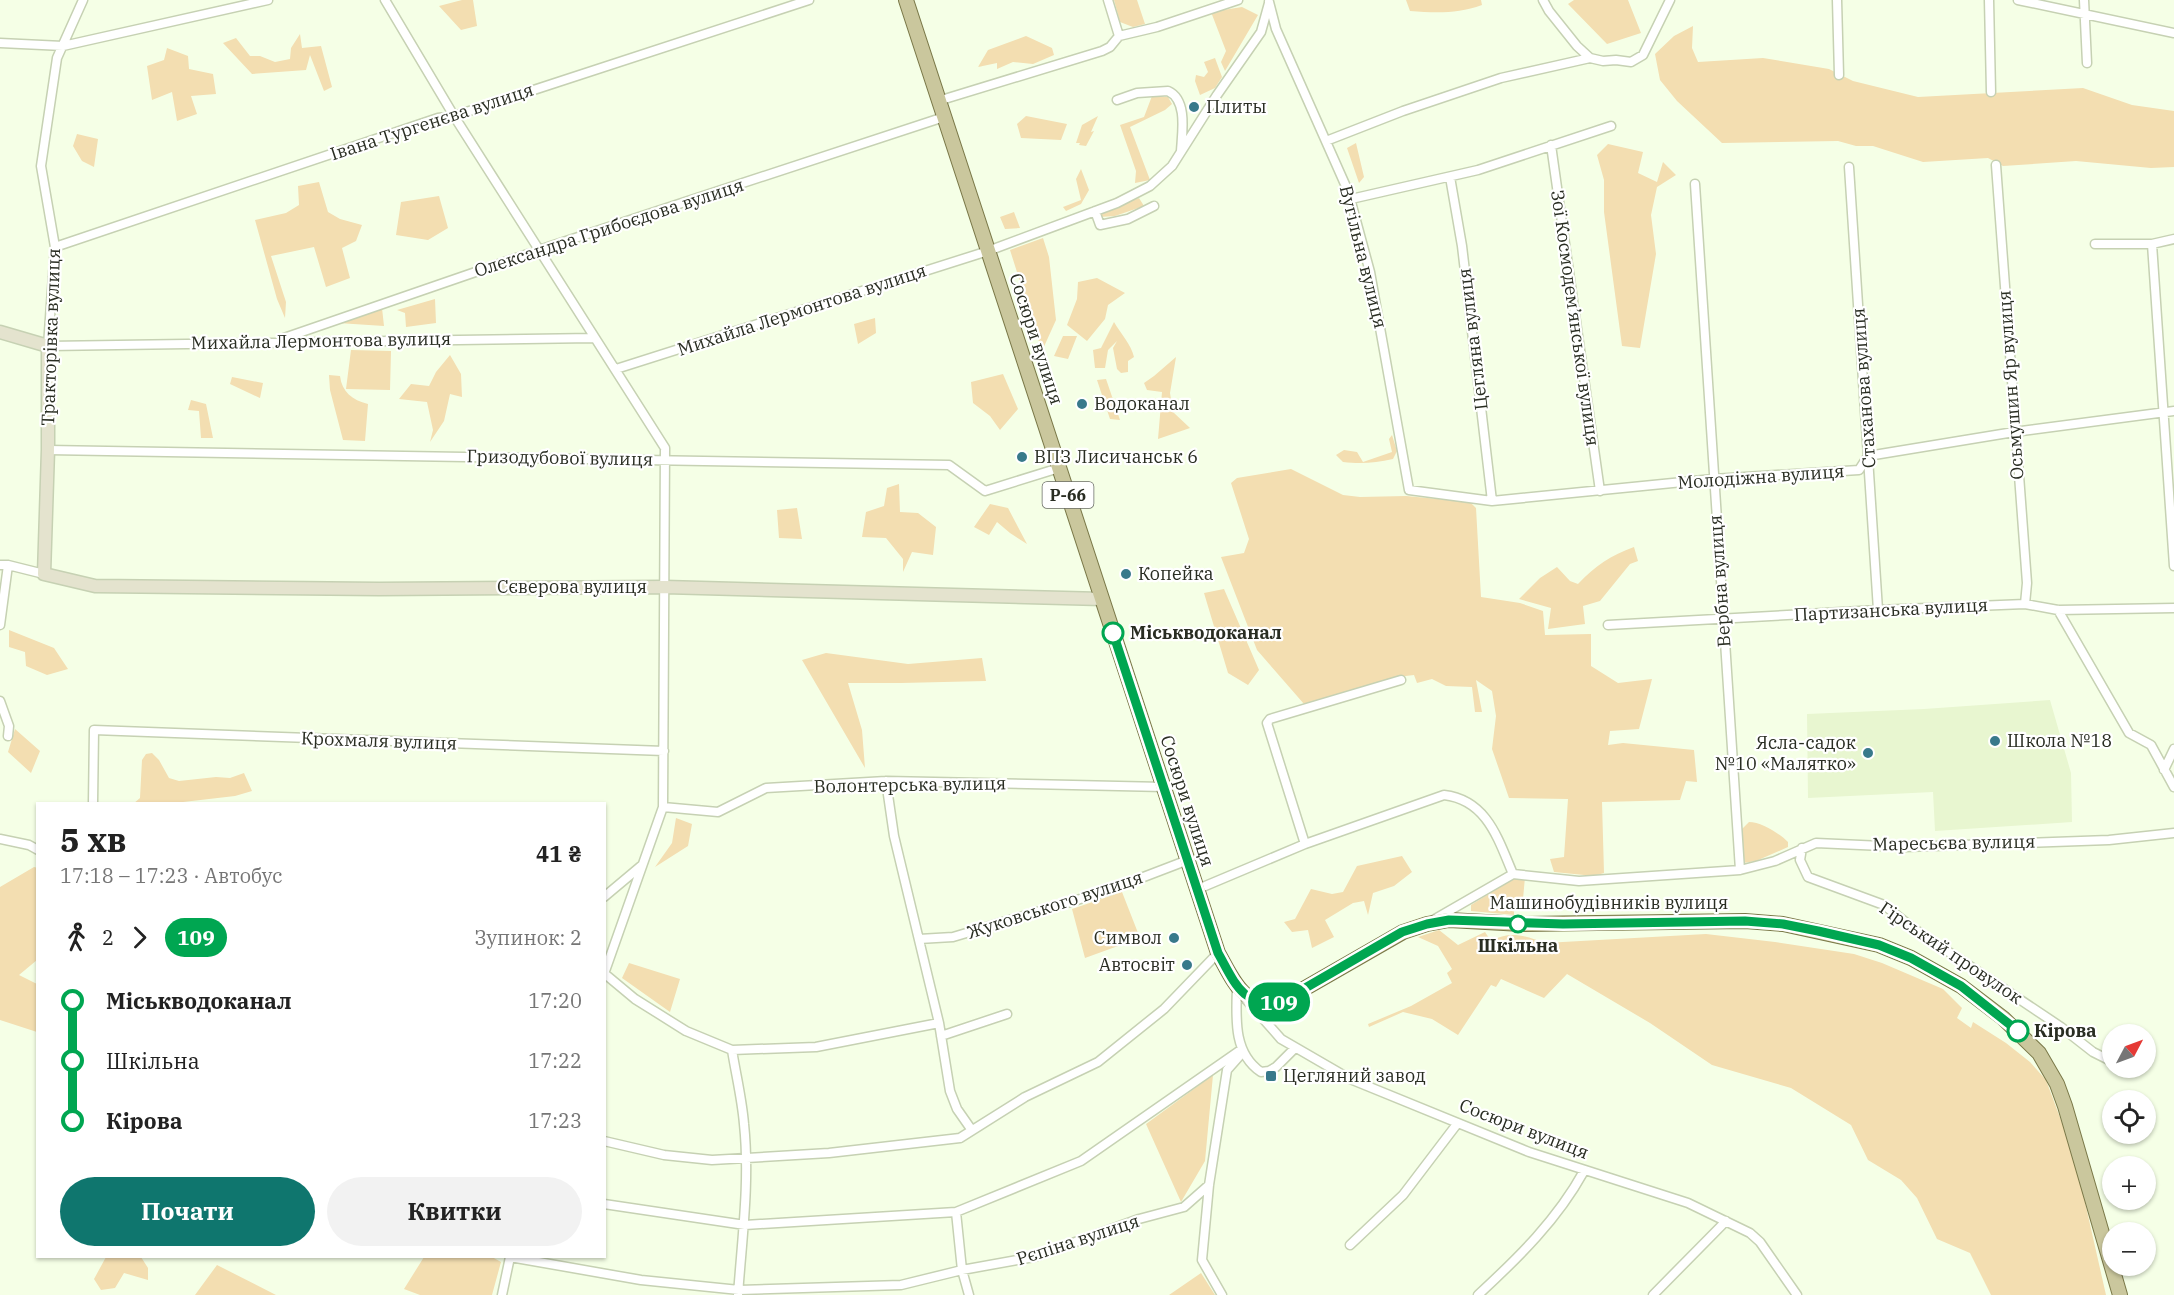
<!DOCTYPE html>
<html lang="uk">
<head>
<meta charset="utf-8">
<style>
  :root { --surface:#fff; --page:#f2f2f2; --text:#222; --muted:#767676; --accent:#0f766e }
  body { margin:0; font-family:"IBM Plex Serif",serif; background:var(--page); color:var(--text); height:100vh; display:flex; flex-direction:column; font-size:22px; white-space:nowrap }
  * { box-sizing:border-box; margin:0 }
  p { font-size:20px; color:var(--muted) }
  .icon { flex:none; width:33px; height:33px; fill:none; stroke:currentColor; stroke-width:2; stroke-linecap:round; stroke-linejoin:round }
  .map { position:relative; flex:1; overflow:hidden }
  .sheet { position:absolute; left:36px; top:802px; width:570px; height:456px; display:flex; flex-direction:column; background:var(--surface); border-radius:0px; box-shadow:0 2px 4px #0004 }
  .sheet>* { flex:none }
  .badge { padding:0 12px; border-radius:20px; font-size:21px; line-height:39px }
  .needle { width:39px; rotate:49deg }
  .controls { position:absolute; left:2102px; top:1024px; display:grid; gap:12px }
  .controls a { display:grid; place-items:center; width:54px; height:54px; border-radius:50%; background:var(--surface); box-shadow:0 2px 4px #0004; font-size:30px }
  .map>.badge { position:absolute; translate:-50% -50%; box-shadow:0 0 0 3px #fff }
  .legs { display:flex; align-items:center; gap:9px; height:66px; padding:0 24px; font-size:20px }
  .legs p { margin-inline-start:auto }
  .head { display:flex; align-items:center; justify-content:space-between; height:102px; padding:0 24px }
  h1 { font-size:33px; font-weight:700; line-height:45px }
  .primary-button { display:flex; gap:12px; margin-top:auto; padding:12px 24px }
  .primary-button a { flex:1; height:69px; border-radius:36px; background:var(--accent); color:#fff; font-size:24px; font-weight:700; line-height:69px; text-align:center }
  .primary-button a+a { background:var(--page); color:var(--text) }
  ul { padding:0 24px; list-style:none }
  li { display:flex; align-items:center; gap:21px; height:60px; font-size:22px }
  li i { display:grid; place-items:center; width:9px; height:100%; margin:0 8px; background:currentColor }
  li i::after { content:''; width:15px; height:15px; margin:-8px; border:4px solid; border-radius:50%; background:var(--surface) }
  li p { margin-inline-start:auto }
  li:first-child i { background:linear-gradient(#0000 50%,currentColor 0) }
  li:last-child i { background:linear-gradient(currentColor 50%,#0000 0) }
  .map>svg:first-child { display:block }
  .built { fill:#e8f6d0 }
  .green { fill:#f3deb1 }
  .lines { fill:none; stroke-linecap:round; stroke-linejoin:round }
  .minor-casing { stroke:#c6d1b3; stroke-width:11 }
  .secondary-casing { stroke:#c6d1b3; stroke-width:15 }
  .primary-casing { stroke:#7a7848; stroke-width:16 }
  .minor { stroke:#fff; stroke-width:8 }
  .secondary { stroke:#e4e3ce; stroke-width:12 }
  .primary { stroke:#cac79d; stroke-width:14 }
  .line-1-casing { stroke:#fff; stroke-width:14 }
  .line-1 { stroke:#00a651; stroke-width:9 }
  .poi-dot { fill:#38798b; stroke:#fff; stroke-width:2 }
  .stop-1-dot { fill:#fff; stroke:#00a651; stroke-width:3 }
  .labels { text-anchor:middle; stroke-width:4.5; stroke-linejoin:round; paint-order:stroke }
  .shield { fill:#fff; stroke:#696c64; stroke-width:1.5 }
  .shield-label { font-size:16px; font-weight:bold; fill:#292d22 }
  .poi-label { font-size:18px; fill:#292d22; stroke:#fff; text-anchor:start }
  .street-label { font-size:18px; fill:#292d22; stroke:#fff }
  .stop-label { font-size:18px; font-weight:bold; fill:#292d22; stroke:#fff; text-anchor:start }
</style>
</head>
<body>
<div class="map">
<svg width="2174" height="1295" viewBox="0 0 2174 1295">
  <rect width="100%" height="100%" fill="#f5ffe6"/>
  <path class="built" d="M2050,700l21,73 1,49 -137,9 -2,-39 -125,6 -1,-84 117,-5z"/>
  <path class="green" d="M462,0h11l4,26 -16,4 -22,-24z
    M1114,0h23l8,24 -12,3 -13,-5z
    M1406,0h75l1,5c-25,9 -46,8 -72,6z
    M1574,0h54l13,33 -34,11 -39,-40z
    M1242,7l16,8 -33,56 -4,-9 5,-11 -15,-39z
    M1693,26l-1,22 6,14 65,-4 66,11 24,12 65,16 165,-9 49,17 42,6v56l-23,1 -75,-7 -73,5 -15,-8 -65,4 -50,-16h-17l-18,-5 -116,2 -45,-42 -17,-21 -5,-26 19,-18z
    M300,34l2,14 19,-2 11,41 -8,4 -14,-36 -4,15 -54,4 -29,-31 13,-5 14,18h10l15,6 15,-3 1,-11z
    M1026,36l26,12 2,7 -21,9 -20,-2 -16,7v-6l-19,4 10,-17z
    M167,48l21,8 1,13 24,5 3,20 -25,2 6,18 -20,7 -5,-29 -20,8 -5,-34 17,-6z
    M1215,58l7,19 -7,11 -15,7 -5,-14 1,-6 8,2 4,-5 -4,-10z
    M1152,96l16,1 4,7 -7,6 -35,17 20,53 -15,3 1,-12 -16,-46 24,-8z
    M1026,116l41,8 -6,16 -40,-2 -4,-14z
    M1098,116l-7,16 3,-1 -8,15 -7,-1 1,-2h-4l6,-18z
    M77,134l21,5 -4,28 -12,-6 -9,-15z
    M1356,143l8,34 -5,6 -12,-35z
    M1608,144l35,8 -5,21 19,9 6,-20 13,13 -19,12 -6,28 5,39 -16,94 -18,-2 -18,-134v-32l-7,-25z
    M1081,169l8,21 -8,14 -15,7 -3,-4 18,-7 -5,-21z
    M319,182l9,30 12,7 22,6 -6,16 -14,7 8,30 -24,9 -12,-40 -43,9 15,46 -1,16 -8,-19 -22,-79 31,-7 13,-8 -1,-19z
    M439,196l9,32 -20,12 -32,-5 5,-33z
    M1139,198l5,8 -29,10 -15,1v-4z
    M1014,212l6,16 -15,1 -5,-12z
    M1043,238l6,19 7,63 -14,31 -32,-101z
    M1097,278l28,15 -17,12 -3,14 -18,22 -20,-16 10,-26 1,-17z
    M435,299l1,24 -30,4 -1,-14 -8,-3z
    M382,308l2,18 -46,-3z
    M875,318l1,15 -18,11 -4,-20z
    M1114,322c7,12 17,22 20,35l-6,4v11l-7,1 -4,-4 -4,-21 4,-7 -9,9 -3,18h-10l-2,-18 8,-2z
    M1063,336h14l-9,23 -14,-3z
    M351,350l40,1 -1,39 -44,-1z
    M450,355l11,19 1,23 -12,-3 -6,27 -14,21 3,-12 -6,-28 -28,-3 12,-15 18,2 7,-14z
    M1176,357l-6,36 3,19 17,16 -32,11 4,-47 -15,-2 -3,-7 10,-7z
    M1003,374l15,35 -18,21 -10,-14 -17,-13 -2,-21z
    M329,375l11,1c2,16 12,24 28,28l-3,37 -22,-1 -13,-50z
    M232,377l31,6 -3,15 -30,-14z
    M1106,379l14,41 -10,-1 -13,-39z
    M191,400l15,4 7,34h-12l-2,-27 -11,-1z
    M1392,435l5,16 -4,8c-18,4 -32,5 -50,3l-7,-7 8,-5 13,2 6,10 29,-10 -3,-13z
    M1291,469l52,26 17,2 46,-1 64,6 6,6 5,89 39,6 23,8 2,24 46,-1v32l27,17 34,-4 -13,50 -29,2 -2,14 15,-2 71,7 3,32 -11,-1 -6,19 -78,2 2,71 -10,3 -40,-4 -4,-13 14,-2 4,-58 -59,-1 -17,-49 4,-33 -4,-25 -16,-11 6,32h-7l-3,-25 -26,-1 -14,-7 -15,4 -3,-8 -17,2 -93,27 -47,-54 -36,-93 23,-4 5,-14 -18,-56 6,-5z
    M899,484l1,28 18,1 18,14 -3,28 -21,-3 -9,20v-13l-17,-21 -24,-1 4,-25 18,-6 3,-18z
    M990,504l18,4 19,36 -17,-11 -13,-11 -8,13 -15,-8z
    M797,508l5,31 -23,-1 -2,-28z
    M1634,547l4,14 -8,3 -30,37 -17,5 2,18 -37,5 3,-21 -32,-9 21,-21 17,-11 13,14 8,3c17,-18 33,-29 56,-37z
    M1224,589l35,81 -11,15 -20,-12 -24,-80z
    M9,630l45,18 14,21 -21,6 -21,-9 -1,-14 -16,-5z
    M826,653l82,11 74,-6 4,23 -85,2h-53l14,47 3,38 -63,-108z
    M15,729l25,22 -9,22 -23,-21z
    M152,753l7,7 10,18 10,3 37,-4 14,1 14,-5 8,18 -17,5 -52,6 -2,2h-48l7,-6 2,-38 4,-6z
    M676,818l16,6 -4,22 -33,21 17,-24z
    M1749,822c12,0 30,11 39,20v5l-32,14 -13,2 -3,-32z
    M1402,856l10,16 -18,14 -21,7 -5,22 -4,-14 -11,2 -28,17 9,17 -22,11 -4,-18 -16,2 -8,-10 11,-3 16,-30 21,5 11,-2 14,-26z
    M34,867l4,1 -1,92 -18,15 18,9v48l-37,-12v-133z
    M1516,877h9l-3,33h-8v5l-43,-4v-6z
    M1122,892l18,46 -55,20 -13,-49z
    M1439,930l19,15 27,-13 6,9c19,-11 35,-5 54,2l161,-9 69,8 79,12 28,9 61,26 19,19 -5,10 14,10 2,-6 33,21 24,19 16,18 29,78 31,137h-115l-21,-42 -33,-14 -20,-41 -16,-18 -33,-20 -17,-35 -60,-37 -79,-23 -62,-42 -83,-49 -23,24 -43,-19 -5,8 -5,-2 -33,50 -26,-16 -29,-7 -34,15 -1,-3 43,-18 41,-23 -5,-10 5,-4 -14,-23 -20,-9z
    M629,963l51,16 -10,33 -48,-34z
    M1213,1075l-8,86 -24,41 -35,-78z
    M106,1257h35l7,11v12l-24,-7 -9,15 -14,2 -7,-11z
    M424,1257h68l9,5 -9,33h-72l-16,-6z
    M217,1265l59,30h-81z
    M1201,1273l14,22h-46z"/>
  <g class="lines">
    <g class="minor-casing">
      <path id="minor" d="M83,0l-26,58 -16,108 14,81 -7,99 545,-8
        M385,0l69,116 211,332 -2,359 -59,167
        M1543,0l6,11 28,35 13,12 13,3 13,-1 15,2 12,-7 27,-55
        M1837,0l2,75
        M1989,0l2,92
        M2018,0l156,33
        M2084,0l3,63
        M1269,2l7,27 72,162 22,81 39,218 83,11 221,-22 146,-9 9,-14 146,-24 160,-21
        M1119,36l38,-9 81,-27
        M0,43l63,3 205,-46
        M1117,100l20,-7 31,-2c20,9 14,42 13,60
        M938,101l164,-50 8,-4 9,-11 -11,-36
        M1326,141l77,-30 98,-33 89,-20
        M1551,145l49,346
        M1996,165l31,418 -2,21
        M1849,167l29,443
        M1450,177l12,69 30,255
        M1695,184l45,686
        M1351,199l127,-29 133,-44
        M1095,211l5,14 28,-6 26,-13
        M2095,244h57l22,-5
        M2152,244l22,322
        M55,247l383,-129 16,-2 355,-116
        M284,338l267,-92 393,-129
        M616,369l372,-118 129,-48 33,-17 22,-20 45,-71 44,-63 8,-29
        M48,450l901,15 36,26 74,-23
        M0,565h8l36,9
        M2058,610l71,123 22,12 23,42
        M0,625l8,-60
        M1608,625l270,-15 147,-6 33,6 116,-2
        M0,701l9,25 -1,10
        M2164,770l10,-21
        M886,781l8,55 45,187 11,68 7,18 14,20
        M93,804l1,-74 570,21
        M663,807l55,5 48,-24 120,-7 278,6
        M0,839l29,6 9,5
        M1305,844l-38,-121 3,-4 131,-39
        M1802,848l-2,12 8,17 76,28 29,23 148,99 32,25 18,9
        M1513,874l66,7 161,-11 35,-9 41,-18 89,4 204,-7 65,-7
        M1198,889l107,-45 139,-49c43,5 54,44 69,79
        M604,897l37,-31
        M1435,919l78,-45
        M919,939l34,-2 154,-46 81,-31
        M605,974l30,25 51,32 46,19 84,-3 123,-24
        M1237,987c-1,31 -4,66 24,85l8,-1 7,-4 19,-19
        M1243,996l38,43 69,40 179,73 159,51 62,30 10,9 37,53
        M941,1036l66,-22
        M732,1050c4,25 10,49 12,74 6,57 -2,114 -6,171
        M604,1141l60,14 48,5 117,-7 131,-15 65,-41 73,-35 66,-53 54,-56
        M604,1204l141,21 211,-13 125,-51 161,-112
        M956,1212l6,58 7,25
        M1350,1245l53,-50 54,-71
        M502,1295l8,-38 131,23 98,10 162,-5 61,-15 72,-13 105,-38 45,-12 25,-22
        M1222,1295l-20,-35 7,-75 18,-115 15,-17
        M1478,1295c41,-38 79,-75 106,-124
        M1653,1295l73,-74"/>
    </g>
    <g class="secondary-casing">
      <path id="secondary" d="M0,332l48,14v104l-4,124 51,12 284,3 286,-2 437,12"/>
    </g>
    <g class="primary-casing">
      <path id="primary" d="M906,0l312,953c17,30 24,54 63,49l122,-70 24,-8 22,-4 73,4 223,-3 38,3 96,21 32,13 50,28 42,32 36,35 18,31 8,22 55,189"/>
    </g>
    <use href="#minor" class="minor"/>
    <use href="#secondary" class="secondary"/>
    <use href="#primary" class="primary"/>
  </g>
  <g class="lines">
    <g class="line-1-casing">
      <path id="line-1" d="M1113,633l105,320c17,30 24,54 63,49l121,-70 25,-8 22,-4 114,4 182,-3 38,3 35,7 61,14 32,13 50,28 57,45"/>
    </g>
    <use href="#line-1" class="line-1"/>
  </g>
  <g class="poi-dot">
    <circle cx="1194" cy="107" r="6"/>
    <circle cx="1082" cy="404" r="6"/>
    <circle cx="1022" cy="457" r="6"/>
    <circle cx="1126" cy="574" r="6"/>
    <circle cx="1995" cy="741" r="6"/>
    <circle cx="1868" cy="753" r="6"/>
    <circle cx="1174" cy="938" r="6"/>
    <circle cx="1187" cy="965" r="6"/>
    <rect x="1265" y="1070" width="12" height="12" rx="3"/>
  </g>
  <g class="stop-1-dot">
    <circle cx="1113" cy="633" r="10"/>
    <circle cx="1518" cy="924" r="8"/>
    <circle cx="2018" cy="1031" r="10"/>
  </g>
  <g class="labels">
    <rect class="shield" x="1042.5" y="482" width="51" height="26" rx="4.5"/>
    <g class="shield-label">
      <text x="1068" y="501">Р-66</text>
    </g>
    <g class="poi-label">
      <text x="1206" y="113">Плиты</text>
      <text x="1094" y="410">Водоканал</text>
      <text x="1034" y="463">ВПЗ Лисичанськ 6</text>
      <text x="1138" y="580">Копейка</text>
      <text x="2007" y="747">Школа №18</text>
      <text x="1856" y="749" text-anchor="end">Ясла-садок<tspan x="1856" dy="21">№10 «Малятко»</tspan></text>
      <text x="1162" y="944" text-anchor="end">Символ</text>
      <text x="1175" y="971" text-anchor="end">Автосвіт</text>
      <text x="1283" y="1082">Цегляний завод</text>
    </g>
    <g class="street-label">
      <text transform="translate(432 122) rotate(-18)" y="6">Івана Тургенєва вулиця</text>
      <text transform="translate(609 228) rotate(-18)" y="6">Олександра Грибоєдова вулиця</text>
      <text transform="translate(1363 257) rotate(76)" y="6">Вугільна вулиця</text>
      <text transform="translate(802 310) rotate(-18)" y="6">Михайла Лермонтова вулиця</text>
      <text transform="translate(1575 318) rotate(82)" y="6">Зої Космодем’янської вулиця</text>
      <text transform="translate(51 337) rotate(-88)" y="6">Тракторівка вулиця</text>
      <text transform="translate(1036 339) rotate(72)" y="6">Сосюри вулиця</text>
      <text transform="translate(1473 339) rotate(-97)" y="6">Цегляна вулиця</text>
      <text transform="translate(321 341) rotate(-1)" y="6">Михайла Лермонтова вулиця</text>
      <text transform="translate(2011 385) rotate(-94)" y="6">Осьмушин Яр вулиця</text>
      <text transform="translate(1864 388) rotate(-94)" y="6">Стаханова вулиця</text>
      <text transform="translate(560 458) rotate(1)" y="6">Гризодубової вулиця</text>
      <text transform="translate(1761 477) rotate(-4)" y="6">Молодіжна вулиця</text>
      <text transform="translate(1720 581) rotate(-94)" y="6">Вербна вулиця</text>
      <text x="572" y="593">Сєверова вулиця</text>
      <text transform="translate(1891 610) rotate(-3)" y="6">Партизанська вулиця</text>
      <text transform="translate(379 741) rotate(2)" y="6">Крохмаля вулиця</text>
      <text transform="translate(910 785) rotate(-1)" y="6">Волонтерська вулиця</text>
      <text transform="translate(1187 801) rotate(72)" y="6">Сосюри вулиця</text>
      <text transform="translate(1954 843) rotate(-1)" y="6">Маресьєва вулиця</text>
      <text x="1609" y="909">Машинобудівників вулиця</text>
      <text transform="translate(1055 905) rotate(-18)" y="6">Жуковського вулиця</text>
      <text transform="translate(1951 953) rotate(34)" y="6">Гірський провулок</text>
      <text transform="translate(1524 1129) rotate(21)" y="6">Сосюри вулиця</text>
      <text transform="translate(1078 1240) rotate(-18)" y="6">Рєпіна вулиця</text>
    </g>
    <g class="stop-label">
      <text x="1130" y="639">Міськводоканал</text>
      <text x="1518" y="952" text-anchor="middle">Шкільна</text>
      <text x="2034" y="1037">Кірова</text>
    </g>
  </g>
</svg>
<div class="controls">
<a><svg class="needle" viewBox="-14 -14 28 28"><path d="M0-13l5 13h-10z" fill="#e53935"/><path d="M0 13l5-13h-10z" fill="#767676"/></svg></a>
<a><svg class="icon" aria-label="locate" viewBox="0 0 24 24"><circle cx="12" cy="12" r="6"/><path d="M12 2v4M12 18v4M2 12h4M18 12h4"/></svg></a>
<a>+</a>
<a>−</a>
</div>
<b class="badge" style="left:1279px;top:1002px;background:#00a651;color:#fff">109</b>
<section class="sheet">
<div class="head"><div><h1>5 хв</h1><p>17:18 – 17:23 · Автобус</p></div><b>41 ₴</b></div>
<div class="legs"><svg class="icon" aria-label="walk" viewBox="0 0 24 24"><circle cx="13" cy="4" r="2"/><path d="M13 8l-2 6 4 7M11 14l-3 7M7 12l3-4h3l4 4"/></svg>2<svg class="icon" aria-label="forward" viewBox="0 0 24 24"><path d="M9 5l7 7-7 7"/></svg><b class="badge" style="background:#00a651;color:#fff">109</b><p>Зупинок: 2</p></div>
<ul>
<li><i style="color:#00a651"></i><b>Міськводоканал</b><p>17:20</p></li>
<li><i style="color:#00a651"></i><span>Шкільна</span><p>17:22</p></li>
<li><i style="color:#00a651"></i><b>Кірова</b><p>17:23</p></li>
</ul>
<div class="primary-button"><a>Почати</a><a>Квитки</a></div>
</section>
</div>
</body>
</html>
